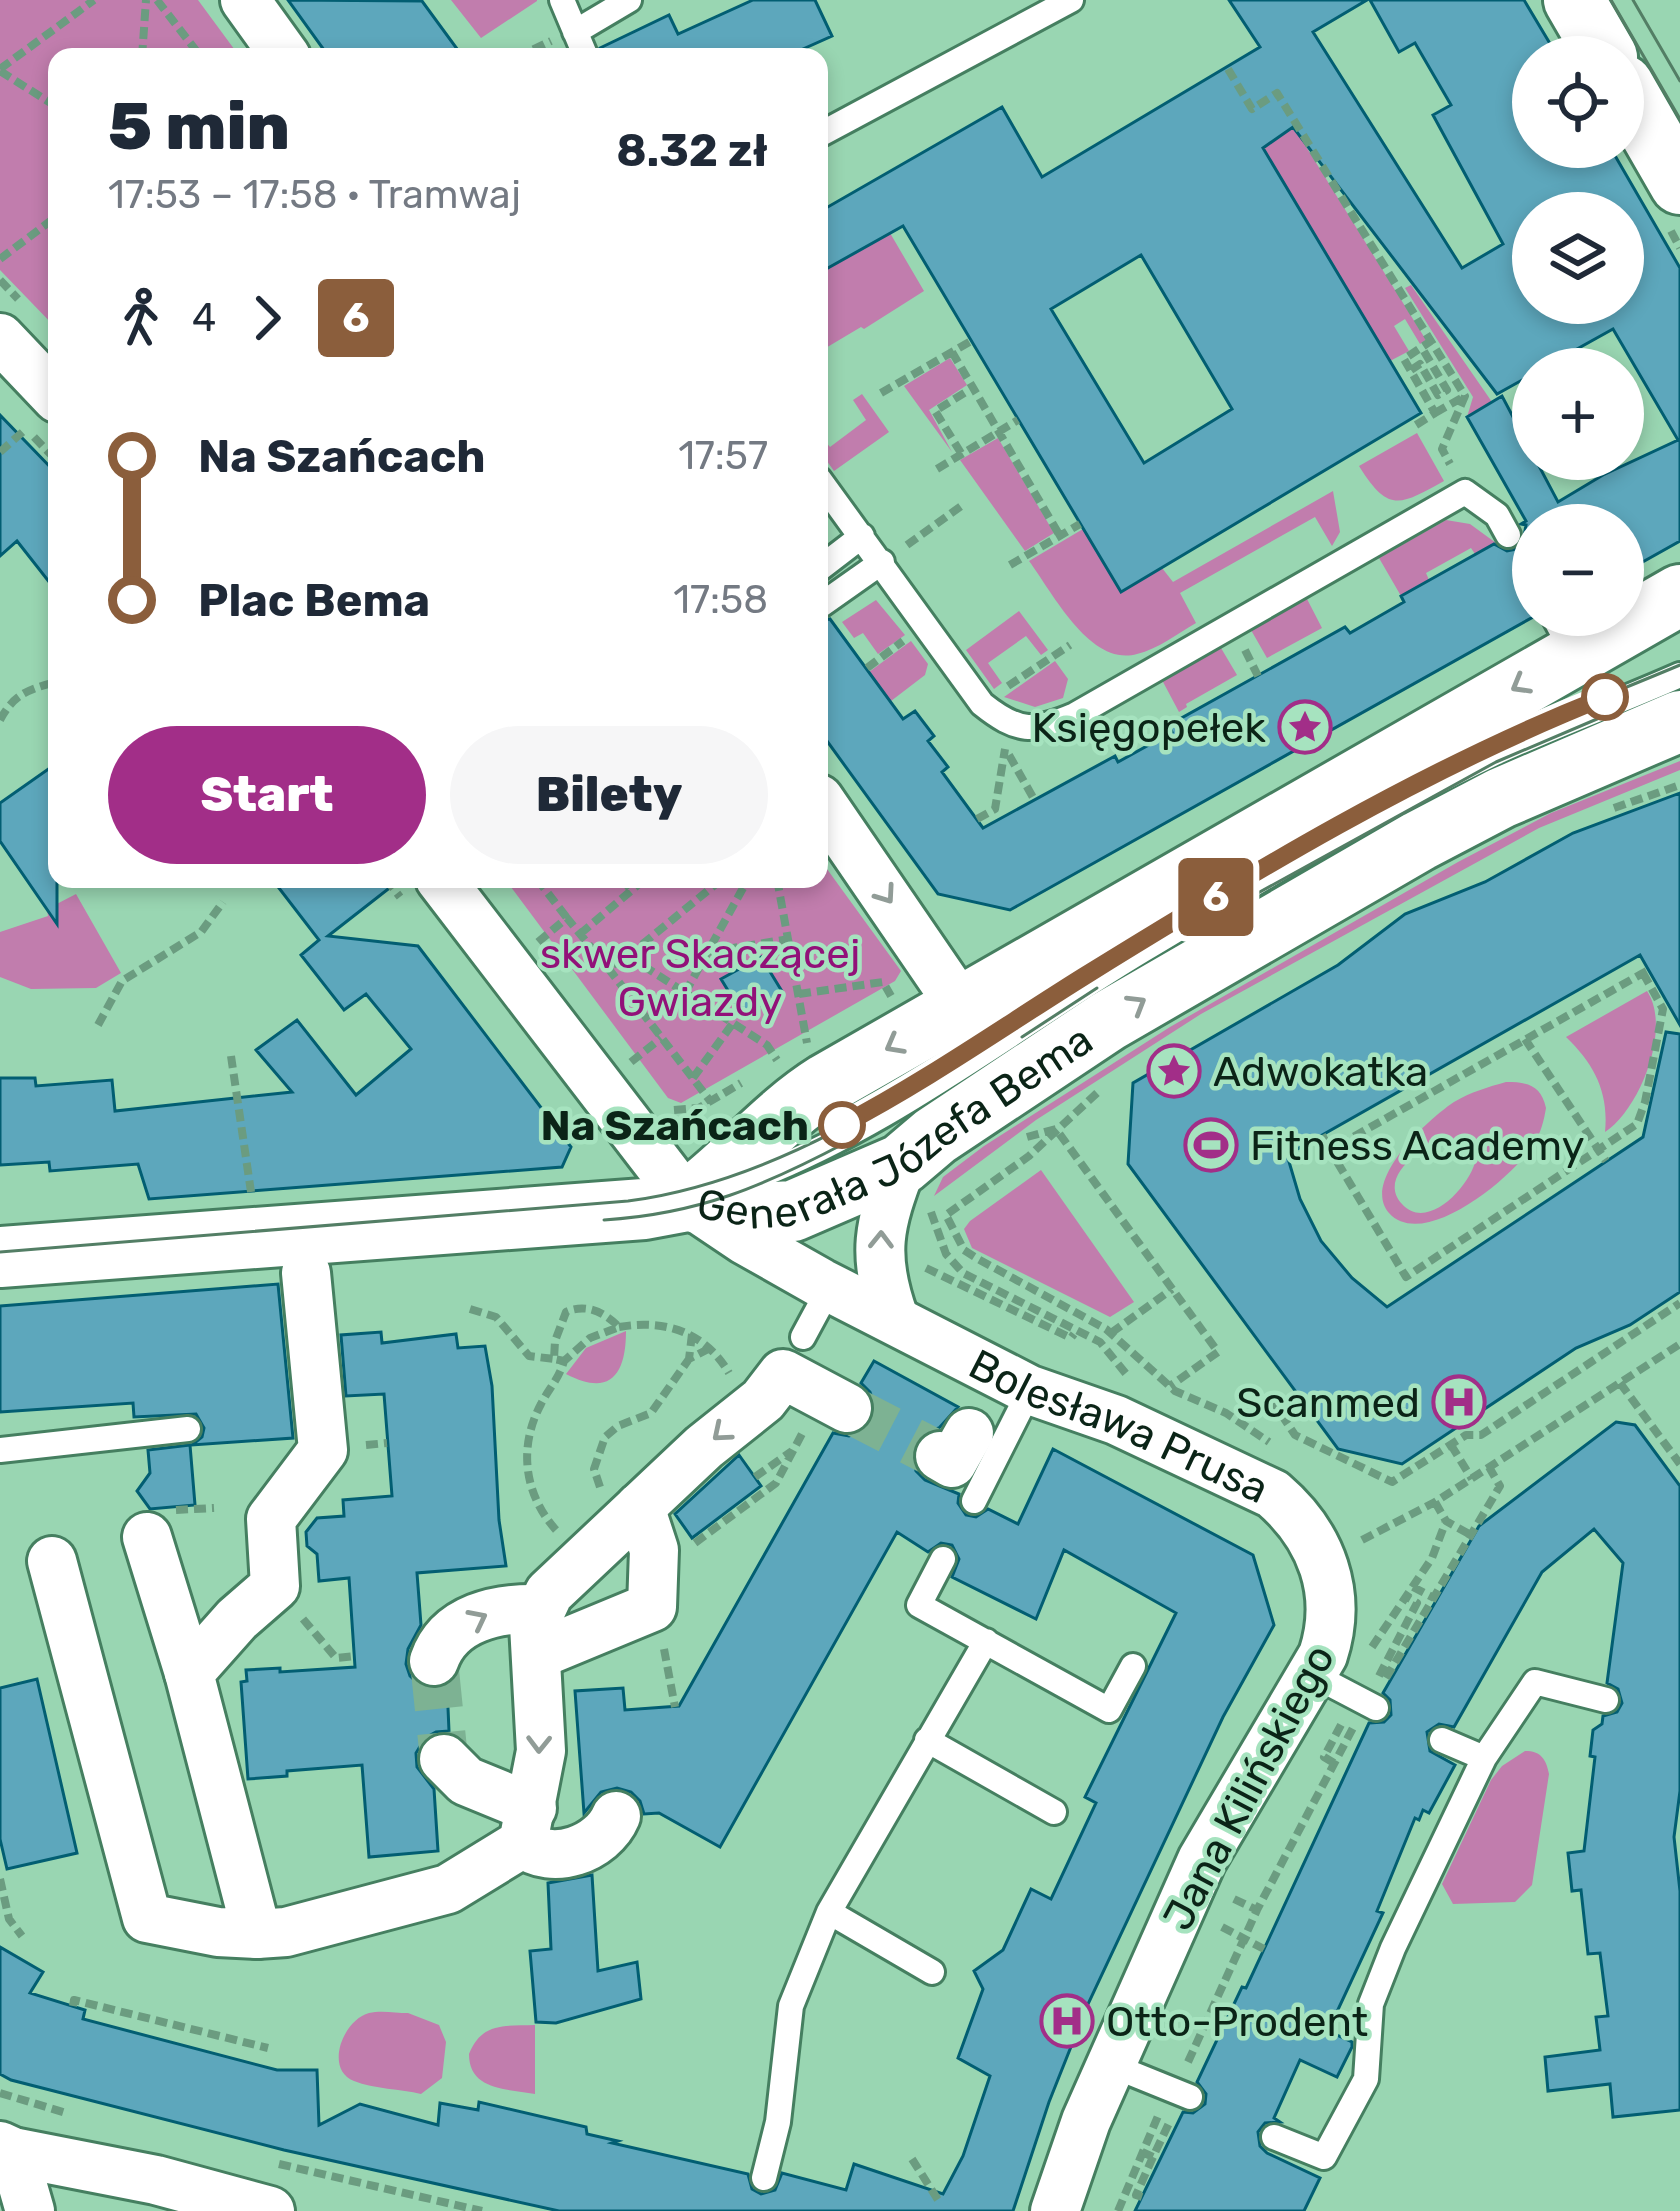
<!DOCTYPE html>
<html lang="pl">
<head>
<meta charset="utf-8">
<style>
  :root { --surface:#fff; --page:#f6f6f7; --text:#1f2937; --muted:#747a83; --accent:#a22e88 }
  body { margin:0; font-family:Rubik,sans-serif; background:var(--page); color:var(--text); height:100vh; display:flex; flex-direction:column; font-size:45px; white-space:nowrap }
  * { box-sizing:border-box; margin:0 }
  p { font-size:39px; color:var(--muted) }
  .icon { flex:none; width:66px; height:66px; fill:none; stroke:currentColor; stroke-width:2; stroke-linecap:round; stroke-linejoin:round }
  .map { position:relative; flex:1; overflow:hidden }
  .drawer { position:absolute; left:48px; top:48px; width:780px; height:840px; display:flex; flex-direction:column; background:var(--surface); border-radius:24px; box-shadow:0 6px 18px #0003 }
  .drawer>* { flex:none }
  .badge { padding:0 24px; border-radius:9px; font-size:42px; line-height:78px }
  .buttons { position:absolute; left:1512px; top:36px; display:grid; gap:24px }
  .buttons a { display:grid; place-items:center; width:132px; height:132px; border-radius:50%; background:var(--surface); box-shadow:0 6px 18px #0003; font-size:60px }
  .map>.badge { position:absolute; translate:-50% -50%; box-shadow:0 0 0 6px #fff }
  .legs { display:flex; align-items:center; gap:18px; height:132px; padding:0 60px; font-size:39px }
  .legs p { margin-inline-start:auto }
  .summary { display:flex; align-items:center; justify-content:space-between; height:204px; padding:0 60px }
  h1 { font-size:66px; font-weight:800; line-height:90px }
  .primary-button { display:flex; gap:24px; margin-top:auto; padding:24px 60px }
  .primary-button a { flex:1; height:138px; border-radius:72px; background:var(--accent); color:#fff; font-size:48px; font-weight:800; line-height:138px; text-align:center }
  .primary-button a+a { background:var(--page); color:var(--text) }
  ul { padding:0 60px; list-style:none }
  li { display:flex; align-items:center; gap:42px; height:144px; font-size:45px }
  li i { display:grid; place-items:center; width:18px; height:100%; margin:0 15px; background:currentColor }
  li i::after { content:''; width:30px; height:30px; margin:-15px; border:9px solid; border-radius:50%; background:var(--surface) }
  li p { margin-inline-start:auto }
  li:first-child i { background:linear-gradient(#0000 50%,currentColor 0) }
  li:last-child i { background:linear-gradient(currentColor 50%,#0000 0) }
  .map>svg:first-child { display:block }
  .green { fill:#c17dad; fill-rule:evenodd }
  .building { fill:#5da7bc; stroke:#025e72; stroke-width:3; fill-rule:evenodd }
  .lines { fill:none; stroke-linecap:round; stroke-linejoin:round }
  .minor-tunnel { stroke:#7db293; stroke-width:48; stroke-dasharray:48 24; stroke-linecap:butt }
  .service-casing { stroke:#457f60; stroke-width:30 }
  .minor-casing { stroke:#457f60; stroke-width:54 }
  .tertiary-casing { stroke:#457f60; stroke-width:66 }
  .path { stroke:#6b9c80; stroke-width:8; stroke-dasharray:12 6; stroke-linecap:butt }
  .service { stroke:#fff; stroke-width:24 }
  .minor { stroke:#fff; stroke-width:48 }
  .tertiary { stroke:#fff; stroke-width:60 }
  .tram { stroke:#537e65; stroke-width:3 }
  .oneway { stroke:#919c97 }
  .line-1-casing { stroke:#fff; stroke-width:27 }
  .line-1 { stroke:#8b5e3c; stroke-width:18 }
  .stop-1-dot { fill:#fff; stroke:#8b5e3c; stroke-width:6 }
  .labels { text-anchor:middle; stroke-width:9; stroke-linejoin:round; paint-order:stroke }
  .poi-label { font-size:42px; fill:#0b2417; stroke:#a6e3bf; text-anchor:start }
  .park-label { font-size:42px; fill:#921179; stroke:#a6e3bf }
  .street-label { font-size:42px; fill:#0b2417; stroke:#a6e3bf }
  .stop-label { font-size:42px; font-weight:bold; fill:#0b2417; stroke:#a6e3bf; text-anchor:end }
</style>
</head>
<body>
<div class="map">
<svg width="1680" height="2211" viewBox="0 0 1680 2211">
  <rect width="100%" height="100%" fill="#99d6b2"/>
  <path class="green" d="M0,0h198l42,57h-183v272l-57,-59z
    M451,0h86v1l-56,37z
    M1279,103l147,237 -6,4 -15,-25 -11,7 15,25 -19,10 -142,-239 33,13 11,-6z
    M890,233l34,58 -60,38 -3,-2 -42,25v-79z
    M1411,285l81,117 -25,15 6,-20 -68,-109z
    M950,358l17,27 -38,25 23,42 -48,-66z
    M862,394l27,38 -55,39 -15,-21v-16l11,13 36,-27 -13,-20z
    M1417,433l27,48c-44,24 -55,33 -85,-15z
    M998,438l56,95 -29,18 -65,-91z
    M1333,491l7,41 -8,14 -17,-29 -135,76 16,30c-19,11 -38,26 -59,31 -47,13 -84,-61 -108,-93l54,-32 38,63 41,-24 11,14z
    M1446,520l24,4 26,19 -21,11 -4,-6 -45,25 3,7 -28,16 -22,-38z
    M1307,599l15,29 -55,30 -16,-28z
    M876,600l29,35 -27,19 -15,-21 -9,5 -12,-16z
    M1019,611l29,39 -7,5 -15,-19 -38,27 14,20 -8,6 -28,-39z
    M911,641l17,23 -3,11 -34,26 -22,-29z
    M1221,648l16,27 -51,29 1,3 -8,5 -17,-32z
    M1055,661l13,18 -5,19 -28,9 -31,-10z
    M1680,761v9l-141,58 -338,186 -165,106 -102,76 9,-19 41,-31 186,-119 288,-165 93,-49z
    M819,858l82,113 -6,10 -214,122 -13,-5 -163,-219h314z
    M76,894l45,79 -25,15 -65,1 -31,-12v-45l48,-16 -1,-7z
    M1647,991c25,37 -7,118 -42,141 4,-40 -11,-68 -39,-95z
    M1506,1082c22,0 35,3 40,26 -2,12 -5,25 -12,35 -18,32 -110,109 -145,70 -29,-33 42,-96 65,-111 17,-10 34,-15 52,-20zM1448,1138l21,7 7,13c-4,26 -48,75 -74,46 -26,-28 24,-60 46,-66z
    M1041,1170l93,132 -24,15 -138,-69 -8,-19 6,-8z
    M626,1331c0,44 -16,66 -60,43l20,-26z
    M1525,1751c16,0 21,8 24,23l-17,111 -17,17 -62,2 -11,-20 49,-104 11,-14z
    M408,2013l31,12 7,17 -4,36 -21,16c-20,-5 -47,-5 -67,-13 -30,-12 -11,-61 15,-68 12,-3 27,0 39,0z
    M535,2025v69c-29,-5 -66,-4 -66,-40 13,-32 35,-28 66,-29z"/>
  <path class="building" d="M288,0l134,1 41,56h-134z
    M753,0h62l17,36 -47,21h-183l-2,-9 69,-33 9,19z
    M1229,0h138l-54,32 149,236 41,-24 -70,-129 18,-10 -36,-62 -16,9 -29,-52h154l34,57h-25v90h77l70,121v273l-57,32v-48h-90v92l-523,293 -72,-16 -119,-164v-109l11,-2 73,100 12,-8 19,25 -6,5 20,26 -6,5 41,56 132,-72 3,6 54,-30 -3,-7 176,-98 5,6 54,-31 -3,-6 93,-52 13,7 10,-2 7,-13 2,-11 -5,-1 5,-3 -59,-104 35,-21 56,106 45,-27 75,-35 -65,-111 -72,40h-8v5l-36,20 -204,-267 -30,21 158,265 -300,179 -218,-366 -84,47v-61l183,-105 40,70 218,-130zM1533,213h90v90h-90zM1141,255l91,154 -88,54 -93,-154z
    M0,415l57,59v118l-40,-51 -17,15z
    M57,763v161l-57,-83v-38z
    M1680,793v232l-40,-70 -353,200 13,44 21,42 31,37 35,29 256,-170 23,-105 14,2v258l-50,33 -54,23 -174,116 -64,-15 -210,-285 5,-81 205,-118 67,-51 80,-32 88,-49z
    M272,879h129l-73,57 90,10 153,201 -9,20 -413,32 -11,-35 -88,7 -1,-9 -49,3v-87h35l1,8 76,-6 3,31 177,-19 -36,-42 41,-30 59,75 55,-46 -45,-55 -22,16 -43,-55 18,-15z
    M761,957l22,36 -40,22 -22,-36z
    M278,1284l15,154 -101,7 10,-8 2,-9 -8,-14 -62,3 -1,-14 -133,9v-106z
    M381,1332l1,11 74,-9 2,14 27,-2 7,40 7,134 7,46 -89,7 4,52 -13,24 -2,15 4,12 11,10 14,3 11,-3 2,22 1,23 -13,1 -11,6 -9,15 1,14 17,22 4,62 -69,6 -7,-92 -75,6v5l-39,3 -7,-97 6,-1 -1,-11 34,-2v4l75,-5 -6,-89 -30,3 -2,-27 -10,-8 -1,-14 11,-14 27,-2 -1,-16 49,-4 -8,-102 -38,2 -5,-61z
    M874,1361l84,46 -19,21 -12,3 -11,10 -4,16 4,14 9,9 34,14 -1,9 8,12 10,2 12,-8 30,15 35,-75 200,106 21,70 -51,92 -135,287 -39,98 -36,109h-454l-275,-61 -273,-70 -11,-6v-127l43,25 -13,21 55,17 -2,9 194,51h40l2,55 41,-21 78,21 2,-22 38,7 1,-8 107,25 1,7 31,7 -6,2 136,31 4,15 9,5 14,-4 7,-17 64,17 8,-26 89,30 20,-38 27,-80 -32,-18 25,-69 -9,-18 29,-21 28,-61 20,10 45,-96 -11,-6 91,-184 -112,-63 -28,69 -84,-42 7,-18 -7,-14 -11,-2 -13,9 -31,-20 -177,315 -61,-34 -15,1 -4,-13 -9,-9 -14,-4 -16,4 -17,21 -9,-122 48,-3 2,22 54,-4 154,-273 16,3 14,-5 9,-9 3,-16 -5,-14 -9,-9z
    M1616,1422l19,3 45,61v305l-6,46 6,54v219l-67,7 -3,-33 -62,7 -3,-34 55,-7 -4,-33 12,-1 -8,-63 -12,1 -7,-64 -9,1 -4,-38 16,-2 11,-94 -5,-1 3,-26 9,-6 1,-8 14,-4 5,-9 -4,-14 -11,-6 16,-120 -29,-34 -52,43 -88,155 -15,-3 -12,8 3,19 25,14 -26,48 -6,-3 -4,10 -4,-2 -38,93 6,2 -55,118 24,11v5l-15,30 -37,-17 -26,58 6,4 -15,1 -7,9 2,14 7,7 53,25 -16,33h-169l48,-99 10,1 12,-9 1,-10 -9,-12 45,-95 4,1 123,-265 15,-1 7,-7 -1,-15 -7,-7 96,-167z
    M190,1445l5,60 -45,4 -13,-18 13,-18 -2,-23z
    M739,1455l22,31 -69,52 -17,-24z
    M37,1679l40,174 -70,16 -7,-30v-151z
    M592,1875l6,96 39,-9 4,37 -85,24 -20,-1 -6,-71 21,-2 -3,-66z"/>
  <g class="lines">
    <path class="minor-tunnel" d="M847,1408l93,48
      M434,1661l10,98"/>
    <g class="service-casing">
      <path id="service" d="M562,0l24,57
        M575,32l54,-32
        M819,135l252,-135
        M819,479l163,225c35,28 51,29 93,11l390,-223 32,23 11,20
        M819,569l43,-33
        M821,605l61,-43
        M1553,615l21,39
        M735,1185c152,-54 280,-160 418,-241 111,-67 225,-135 342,-191 61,-28 124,-51 185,-78
        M803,1337l27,-50
        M0,1450l188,-21
        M974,1501l56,-111
        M943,1559l-24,46 190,105 24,-44
        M1313,1675l63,33
        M927,1740l127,72
        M1442,1740l42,18
        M829,1912l103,60
        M1111,2065l79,32
        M1274,2137l50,20 42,-78 5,-75 22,-56 91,-190 51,-76 71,18
        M764,2178l14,-56 13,-116 38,-94 157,-271"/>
    </g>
    <g class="minor-casing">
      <g id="minor">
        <path d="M245,0l41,57"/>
        <path d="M0,338l57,60"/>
        <path d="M819,799l143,209"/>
        <path id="s1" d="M440,879l247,322 58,39 76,43 209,107 86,30 157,74c49,42 70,100 50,161l-121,205 -116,261 -31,90"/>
        <path d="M894,1318c-23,-64 -15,-93 8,-154"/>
        <path d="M940,1456l12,7 17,-30"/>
        <path d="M147,1537l42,136"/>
        <path d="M52,1561l95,357 71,14 39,2 -68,-261 48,-54 38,-33 -4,-67 52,-69 -17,-177"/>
        <path d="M536,1655l116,-48 2,-57 -14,-43"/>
        <path d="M434,1661c15,-44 64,-53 104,-52"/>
        <path d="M444,1759l22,22 66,27"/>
        <path d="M523,1843c29,24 79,6 93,-27"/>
        <path d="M257,1934l29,-2 162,-43 75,-46 18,-92 -7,-126 15,-32 155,-146 59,-47 20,-26 64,34"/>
        <path d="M0,2146l13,6 143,28 114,31"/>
        <path d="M13,2152l17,59"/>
      </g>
    </g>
    <g class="tertiary-casing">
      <g id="tertiary">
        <path d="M1574,0l33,57"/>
        <path d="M1623,85l57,99"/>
        <path d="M687,1201c49,-36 88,-85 139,-117l854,-489"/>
        <path id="s2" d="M0,1257l644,-48 43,-8 73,12 33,-2 109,-47 33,-28 173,-115 311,-180 82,-43 179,-77"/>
      </g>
    </g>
    <path class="path" d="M157,0l44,57
      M142,57l4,-57
      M517,57l34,-16
      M0,69l94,-69
      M1228,69l24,40 25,-16 188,303 -23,53 8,15
      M0,71l57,36
      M1671,231l9,17
      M0,259l57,-43
      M0,280l18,19
      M952,352l108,184
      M1411,370l9,-6 18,31 9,-5 -25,-42
      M881,393l90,-52
      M1435,413l30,-17
      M1416,425l19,-12 -31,-54 27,-18
      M34,437l23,24
      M1528,448l5,-3
      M0,452l26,-23
      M961,453l-26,-42 39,-24
      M937,469l81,-49
      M907,545l57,-41
      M1010,565l70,-41
      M1245,650l13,26
      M867,668l36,-27
      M1008,686l62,-41
      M0,720c13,-24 26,-30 52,-37
      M1009,755l26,46
      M1614,808l66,-23
      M977,819l18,-10 10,-60
      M386,879l14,18
      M537,879l30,39
      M622,879l9,11
      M777,879l30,164
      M580,934l65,-55
      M538,942l29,-24 41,50 20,-12 94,-77
      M708,952l81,-13
      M628,956l139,89 10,15
      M608,968l103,134
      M1643,973l20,36 -18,93 -8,22 -231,153 -76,-127 313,-177 6,-3
      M685,993l63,-114
      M799,994l84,-12 8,14
      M98,1025l24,-44 79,-49 22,-30
      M1525,1039l81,122
      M231,1056l20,136
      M631,1062l30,-24
      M693,1078l40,-55
      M1097,1093l-68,63 -83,59 18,35 14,9 128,70 69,62 51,22 43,29
      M674,1110l25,-2 42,-25
      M1322,1135l8,15
      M1027,1137l29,-8 162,223 -48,34
      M931,1212l15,42 17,19 137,69 27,33
      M926,1268l145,70 3,-4
      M470,1309l26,8 33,39 25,3
      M619,1327c46,-8 86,5 110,46
      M1111,1333l61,-44
      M692,1334l-3,25 23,-12
      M1620,1383l60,81
      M1271,1399l24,36 97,47 74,-47h15l199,-132
      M366,1445l21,-2
      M1451,1445l21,34
      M755,1477l37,-26
      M600,1487l-6,-18 11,-32 13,-11 33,-13 38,-54
      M1435,1502l11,19 23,13
      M176,1510l38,-2
      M556,1530c-32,-36 -38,-83 -15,-126 8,-16 18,-25 23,-43l-10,-2 1,-18 11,-29c20,-9 38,0 53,15l-29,11 -26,23
      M1362,1540l73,-38 245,-158
      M695,1543l81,-60 27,-51
      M1413,1587l21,11
      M303,1619l33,39 19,-2
      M1372,1647l60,-89 14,-37
      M664,1649l11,58
      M1379,1676l38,-73 -10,-6
      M1386,1678l114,-192 -11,-19
      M1334,1763l-10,-6 18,-34
      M0,1879l9,40 13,17
      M1234,1899l23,11
      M1222,1927l42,22
      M73,2006l1,-6 194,48
      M1188,2062l69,-152 97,-184
      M0,2093l66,20
      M1142,2152l11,5 17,-36
      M912,2159l28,44
      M279,2164l203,47
      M1142,2197l-6,-2 17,-38
      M1118,2211l40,-95"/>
    <use href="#service" class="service"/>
    <use href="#minor" class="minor"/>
    <use href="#tertiary" class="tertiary"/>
    <path class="tram" d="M1611,0l69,119
      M1633,0l47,81
      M1247,899l249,-137 108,-46
      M1022,1037l75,-49
      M604,1220c95,-6 160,-34 243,-78
      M0,1252l628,-51c193,-25 361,-170 524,-267 110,-66 220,-132 335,-187 63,-30 129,-55 193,-82"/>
  </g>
  <defs><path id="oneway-chevron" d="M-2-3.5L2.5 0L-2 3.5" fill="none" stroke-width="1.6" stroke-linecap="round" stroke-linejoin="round" transform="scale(3)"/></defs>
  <g class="oneway">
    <use href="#oneway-chevron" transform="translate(1520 685) rotate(150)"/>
    <use href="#oneway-chevron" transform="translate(886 895) rotate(55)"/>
    <use href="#oneway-chevron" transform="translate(1137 1004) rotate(-31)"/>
    <use href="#oneway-chevron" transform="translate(894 1045) rotate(151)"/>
    <use href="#oneway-chevron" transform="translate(881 1240) rotate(-89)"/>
    <use href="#oneway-chevron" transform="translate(721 1433) rotate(140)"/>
    <use href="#oneway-chevron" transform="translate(478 1619) rotate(-27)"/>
    <use href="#oneway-chevron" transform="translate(539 1744) rotate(91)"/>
  </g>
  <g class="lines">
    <g class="line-1-casing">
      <path id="line-1" d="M842,1125c84,-44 161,-98 241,-148 168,-104 338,-207 522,-280"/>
    </g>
    <use href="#line-1" class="line-1"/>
  </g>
  <defs>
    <g id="sight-ring" transform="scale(2.7)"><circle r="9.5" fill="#a6e3bf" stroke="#a22e88" stroke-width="1.5"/><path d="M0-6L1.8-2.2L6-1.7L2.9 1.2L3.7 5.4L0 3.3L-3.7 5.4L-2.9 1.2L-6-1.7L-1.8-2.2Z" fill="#a22e88"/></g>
    <g id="stadium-ring" transform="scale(2.7)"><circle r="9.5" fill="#a6e3bf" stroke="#a22e88" stroke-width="1.5"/><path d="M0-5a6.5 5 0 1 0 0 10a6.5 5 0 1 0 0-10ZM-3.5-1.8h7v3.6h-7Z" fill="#a22e88"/></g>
    <g id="hospital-ring" transform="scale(2.7)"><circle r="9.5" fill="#a6e3bf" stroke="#a22e88" stroke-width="1.5"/><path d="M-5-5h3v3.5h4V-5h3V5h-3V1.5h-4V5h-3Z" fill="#a22e88"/></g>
  </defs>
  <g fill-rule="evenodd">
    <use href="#sight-ring" x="1305" y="727"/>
    <use href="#sight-ring" x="1174" y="1071"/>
    <use href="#stadium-ring" x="1211" y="1145"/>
    <use href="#hospital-ring" x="1459" y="1402"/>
    <use href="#hospital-ring" x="1067" y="2021"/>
  </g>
  <g class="stop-1-dot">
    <circle cx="1605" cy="697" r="21"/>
    <circle cx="842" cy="1125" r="21"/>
  </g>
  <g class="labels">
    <g class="poi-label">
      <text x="1266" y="742" text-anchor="end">Księgopełek</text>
      <text x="1213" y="1086">Adwokatka</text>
      <text x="1250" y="1160">Fitness Academy</text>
      <text x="1420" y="1417" text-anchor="end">Scanmed</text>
      <text x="1106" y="2036">Otto-Prodent</text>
    </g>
    <g class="park-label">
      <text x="700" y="968">skwer Skaczącej<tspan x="700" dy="48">Gwiazdy</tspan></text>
    </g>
    <g class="street-label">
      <text dy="15" stroke="none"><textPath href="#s2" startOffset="921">Generała Józefa Bema</textPath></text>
      <text dy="15" stroke="none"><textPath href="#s1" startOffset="894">Bolesława Prusa</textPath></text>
      <text transform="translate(1248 1787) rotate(-62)" y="15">Jana Kilińskiego</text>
    </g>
    <g class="stop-label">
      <text x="809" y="1140">Na Szańcach</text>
    </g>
  </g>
</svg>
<div class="buttons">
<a><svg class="icon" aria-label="locate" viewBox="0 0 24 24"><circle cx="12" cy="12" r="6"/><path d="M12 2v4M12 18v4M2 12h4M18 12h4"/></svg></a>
<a><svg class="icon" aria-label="layers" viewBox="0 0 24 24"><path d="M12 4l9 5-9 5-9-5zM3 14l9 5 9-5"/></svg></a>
<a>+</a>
<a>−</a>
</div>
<b class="badge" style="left:1216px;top:897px;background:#8b5e3c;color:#fff">6</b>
<section class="drawer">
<div class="summary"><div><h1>5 min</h1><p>17:53 – 17:58 · Tramwaj</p></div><b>8.32 zł</b></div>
<div class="legs"><svg class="icon" aria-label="walk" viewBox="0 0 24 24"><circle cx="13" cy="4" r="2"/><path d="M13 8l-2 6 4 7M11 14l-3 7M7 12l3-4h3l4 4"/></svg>4<svg class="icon" aria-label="forward" viewBox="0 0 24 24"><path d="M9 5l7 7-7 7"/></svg><b class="badge" style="background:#8b5e3c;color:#fff">6</b></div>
<ul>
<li><i style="color:#8b5e3c"></i><b>Na Szańcach</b><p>17:57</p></li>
<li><i style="color:#8b5e3c"></i><b>Plac Bema</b><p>17:58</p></li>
</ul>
<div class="primary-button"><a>Start</a><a>Bilety</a></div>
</section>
</div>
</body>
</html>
